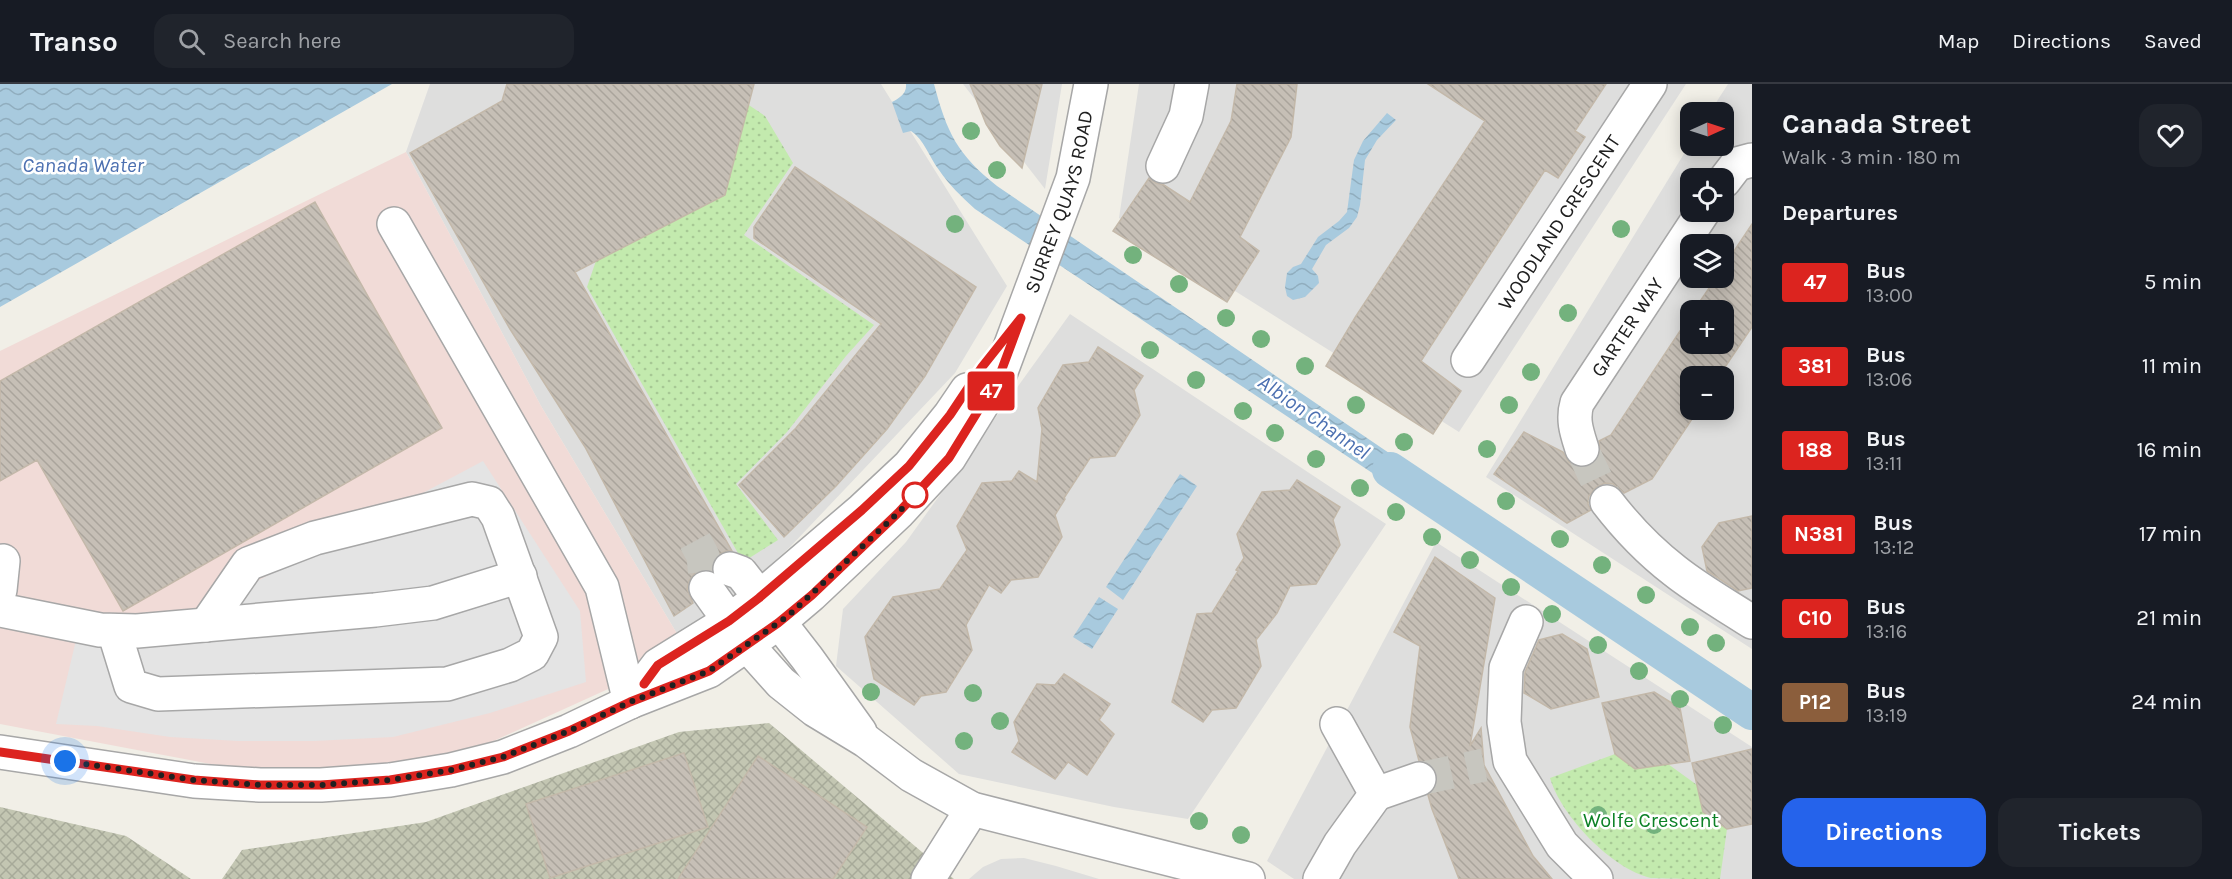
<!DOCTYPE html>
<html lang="en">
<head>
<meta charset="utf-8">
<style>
  :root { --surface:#171b24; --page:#20242c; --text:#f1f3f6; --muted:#9ea1a6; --line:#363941; --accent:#2563eb }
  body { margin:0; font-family:Karla,sans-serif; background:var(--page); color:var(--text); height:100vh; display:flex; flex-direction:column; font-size:22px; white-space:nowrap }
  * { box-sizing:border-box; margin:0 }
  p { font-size:20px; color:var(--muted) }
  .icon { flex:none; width:33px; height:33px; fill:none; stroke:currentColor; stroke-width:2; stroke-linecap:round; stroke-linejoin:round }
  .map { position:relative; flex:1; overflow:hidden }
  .sheet { display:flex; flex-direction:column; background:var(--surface); width:480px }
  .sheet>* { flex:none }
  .badge { padding:0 12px; border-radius:4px; font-size:21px; line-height:39px }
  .needle { width:39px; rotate:87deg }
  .tools { position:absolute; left:1680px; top:18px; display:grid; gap:12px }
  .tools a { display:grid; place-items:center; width:54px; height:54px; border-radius:12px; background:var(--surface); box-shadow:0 3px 15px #0003; font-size:30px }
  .you { position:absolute; width:30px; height:30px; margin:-15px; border:4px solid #fff; border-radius:50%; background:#1a73e8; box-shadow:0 0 0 9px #1a73e833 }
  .map>.badge { position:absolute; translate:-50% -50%; box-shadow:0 0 0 3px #fff }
  h2 { padding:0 30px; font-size:22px; line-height:54px }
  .round { display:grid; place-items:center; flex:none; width:63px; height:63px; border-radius:18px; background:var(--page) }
  .summary { display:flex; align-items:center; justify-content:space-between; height:102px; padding:0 30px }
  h1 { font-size:28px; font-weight:700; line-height:45px }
  .cta { display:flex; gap:12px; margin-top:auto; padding:12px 30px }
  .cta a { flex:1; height:69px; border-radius:18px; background:var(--accent); color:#fff; font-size:24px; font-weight:700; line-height:69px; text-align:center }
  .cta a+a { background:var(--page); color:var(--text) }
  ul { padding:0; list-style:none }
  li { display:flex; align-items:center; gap:18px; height:84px; padding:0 30px }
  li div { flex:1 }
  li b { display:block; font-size:22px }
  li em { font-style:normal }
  li .badge { min-width:66px; font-weight:700; text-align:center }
  header { display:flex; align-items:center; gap:36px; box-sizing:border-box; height:84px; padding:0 30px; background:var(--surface); border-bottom:2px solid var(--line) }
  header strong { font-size:28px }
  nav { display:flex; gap:33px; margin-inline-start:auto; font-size:21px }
  .search { width:420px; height:54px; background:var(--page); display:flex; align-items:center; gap:15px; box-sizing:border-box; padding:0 21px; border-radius:18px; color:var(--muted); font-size:22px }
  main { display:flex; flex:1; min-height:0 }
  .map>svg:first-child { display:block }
  .residential { fill:#dededd; fill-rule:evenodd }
  .commercial { fill:#f1dbd7 }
  .construction { fill:url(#construction-cross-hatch) }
  .garden { fill:url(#garden-dots) }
  .parking { fill:#e4e4e4 }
  .water { fill:url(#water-waves) }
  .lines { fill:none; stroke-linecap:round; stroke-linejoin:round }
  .canal { stroke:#a8cade; stroke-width:36 }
  .building { fill:url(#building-back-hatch); stroke:#c3b8a9; stroke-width:1.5 }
  .minor-tunnel { stroke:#c7c6bf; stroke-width:33; stroke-dasharray:33 16; stroke-linecap:butt }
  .minor-casing { stroke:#a7a7a7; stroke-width:36 }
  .minor { stroke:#fff; stroke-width:33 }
  .tree { fill:#73b27d }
  .line-casing { stroke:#fff; stroke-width:14 }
  .line { stroke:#dc241f; stroke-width:9 }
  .walk { stroke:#202020; stroke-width:6; stroke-dasharray:0 10.8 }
  .stop-dot { fill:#fff; stroke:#dc241f; stroke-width:3 }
  .labels { text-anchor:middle; stroke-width:5; stroke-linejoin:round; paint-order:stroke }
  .street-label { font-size:20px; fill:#202020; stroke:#fff }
  .park-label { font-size:20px; fill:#0c8126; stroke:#fff }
  .water-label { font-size:21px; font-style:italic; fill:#4c70b1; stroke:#fff }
</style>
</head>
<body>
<header>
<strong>Transo</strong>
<div class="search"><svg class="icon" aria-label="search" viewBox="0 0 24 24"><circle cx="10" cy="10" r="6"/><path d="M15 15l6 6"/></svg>Search here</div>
<nav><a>Map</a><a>Directions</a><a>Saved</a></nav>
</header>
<main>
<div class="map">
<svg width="1752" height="795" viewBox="0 0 1752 795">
  <defs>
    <pattern id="construction-cross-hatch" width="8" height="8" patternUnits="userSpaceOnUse" patternTransform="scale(1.5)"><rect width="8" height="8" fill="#c3c6b2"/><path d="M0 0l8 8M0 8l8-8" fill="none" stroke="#a7aa99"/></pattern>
    <pattern id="garden-dots" width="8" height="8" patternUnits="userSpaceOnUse" patternTransform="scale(1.5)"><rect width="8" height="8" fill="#c3eaae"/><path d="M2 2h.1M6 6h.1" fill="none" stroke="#a7c895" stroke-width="1.8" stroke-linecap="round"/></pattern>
    <pattern id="water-waves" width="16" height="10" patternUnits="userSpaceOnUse" patternTransform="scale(1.5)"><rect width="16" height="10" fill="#a8cade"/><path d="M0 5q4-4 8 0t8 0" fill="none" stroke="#90adbe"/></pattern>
    <pattern id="building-back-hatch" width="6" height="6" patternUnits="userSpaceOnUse" patternTransform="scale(1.5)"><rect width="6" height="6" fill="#c6bfb6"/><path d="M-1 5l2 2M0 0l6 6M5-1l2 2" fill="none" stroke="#aaa49c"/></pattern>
  </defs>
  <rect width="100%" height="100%" fill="#f1efe7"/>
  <path class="residential" d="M430,0h451l126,202 -52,87 -165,174 -56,51 -55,39 -138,-231 -135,-254z
    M963,0h99l-17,105z
    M1139,0h547l-227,348 -340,-214z
    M1728,0h24v565l-266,-172 204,-333 34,2v-34h-14zM1690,94h34v34h-34zM1690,160h34v34h-34zM1690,226h34v34h-34zM1690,292h34v34h-34z
    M1070,230l316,210 -198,295 -74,-12 -155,-33 -123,-108 7,-57 63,-67z
    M1436,458l316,205v132h-458l-27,-18z
    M1024,774l32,8 43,13h-130l14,-12 18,-8z"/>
  <path class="commercial" d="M406,68l135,254 138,231 -62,48 -150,68 -172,27 -295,-56v-373z"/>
  <path class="construction" d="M769,639l185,156h-732l20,-29 184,-28 253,-90z
    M0,723l126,29 65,43h-191z"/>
  <path class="garden" d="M548,0l180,7 37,25 28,47 -49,72 130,90 -28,31 -59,76 -51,52 42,56 -35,22 -156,-275 13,-38z
    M1615,670l20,15 33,-5 29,21 30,44 -7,50c-18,0 -52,0 -69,-1 -39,-9 -90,-62 -101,-100z"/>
  <path class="parking" d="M483,377l97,150 6,71 -96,31 -97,24 -79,4h-76l-68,-4 -73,-11 -41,-2 21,-88 47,16z"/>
  <path class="water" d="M0,0h392l-392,223z
    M906,0h28c13,49 23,70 63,102l442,301 -17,19 -447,-297c-13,-12 -26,-24 -36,-39 -10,-13 -15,-31 -28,-39l-8,2 -11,-31c7,-4 15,-8 14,-18z
    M1387,29l9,7 -19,20 -12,20 -5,45 -3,12 -8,11 -23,17 -14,24 6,7 1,7 -14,14 -12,3 -6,-4 -2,-9 2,-14 6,-6 8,-3 17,-27 21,-16 8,-9 7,-52 9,-19z
    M1180,390l17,12 -74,114 -17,-13z
    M1099,513l19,12 -26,40 -19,-12z"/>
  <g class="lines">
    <path class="canal" d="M1390,386l362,242"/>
  </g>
  <path class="building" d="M507,0h247l-29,111 -150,77 157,279h-6l-8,4 -5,7 -1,8 -8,-1 -9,4 -6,8 -2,8 6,14 -19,13 -89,-169 -75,-118 -100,-176 92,-52z
    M970,0h72l-20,84 -22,-22 -14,-22z
    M1237,0h60l-6,53 -51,100 19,14 -32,51 -114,-71 36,-53 7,5 8,2 26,17 41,-81z
    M1428,0h178l-31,47 10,6 -27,41 -13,-8 -124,191 40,30 -28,43 -107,-68 30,-50 129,-195z
    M795,83l181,120 -51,89 -38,53 -51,57 -52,51 -45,-52 57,-57 85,-104 -127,-86v-11z
    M315,118l127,226 -319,183 -86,-151 -37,21v-100z
    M1752,140v103l-33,49h-29v34h8l-46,69 -28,14 -11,-9 -8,-1 -9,4 -7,9 -1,8 3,6 -24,13 -73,-49 30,-42 39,20 6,10 8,5h10l8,-5 5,-10 -1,-11 12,-6 79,-119v28h34v-34h-30l22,-32h8v-12z
    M1098,263l45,29 -9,14 6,25 -25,41 -25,2 -26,40 1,1 -10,16 7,22 -24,40 -27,3 -10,13 -12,-8 -23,40 6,25 -26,42 -25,4 -7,9 -40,-26 -9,-42 28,-40 47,-8 27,-39 -10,-24 25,-43 30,-2 7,-10 18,11 5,-53 -4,-21 25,-43 26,-3z
    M1297,396l43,27 -7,13 7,25 -24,39 -26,2 -13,27 -21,27 5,26 -25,42 -24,2 -9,12 -31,-20 25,-88 15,-1 26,-42 -2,-1 8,-12 -7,-24 25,-42 28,-2z
    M1752,432v72l-14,3 -31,-20 -5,-24 17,-24z
    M1435,473l60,41 -25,148 11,-18 3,37 49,91 19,23h-93l-27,-70 -4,-14 6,-4 3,-8v-10l-6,-9 -12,-3 -9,-34 10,-81 -26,-14z
    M1562,550l25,15 12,48 -48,12 -27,-16 1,-21 14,-32z
    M1064,590l46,30 -11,16 15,14 -27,41 -19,-13 -13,17 -43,-27 7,-11 -5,-19 23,-38 18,1z
    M1654,608l26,16 10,53 -55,8 -20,-15 -13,-51z
    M1752,665v75l-25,5 -24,-17 -11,-49z
    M684,669l24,74 -158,51 -24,-74z
    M758,672l109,71 -34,52h-155z"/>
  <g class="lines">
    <path class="minor-tunnel" d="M1582,365l25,53
      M695,457l8,15 3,32
      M1419,695l65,-14"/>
    <g class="minor-casing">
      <g id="minor">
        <path d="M1163,82l23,-50 6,-32"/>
        <path d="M1724,97l13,-17 15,-4"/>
        <path d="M394,140l208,363 28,115"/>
        <path id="s1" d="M1468,276l182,-276"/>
        <path id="s2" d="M1582,365c-5,-16 -10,-29 -5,-46l126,-191"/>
        <path d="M1607,418c20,26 42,49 68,69 24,19 51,34 77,51"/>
        <path d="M730,485l11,4 66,85 53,74"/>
        <path d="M706,504l41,57 34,38 34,27 51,31 45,34 61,34 276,70"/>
        <path d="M0,506l3,-29"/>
        <path d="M0,526l100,20 37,1 238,-21 58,-7 87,-27"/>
        <path d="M1526,538l-20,46 -2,54 6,39 52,84 34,34"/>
        <path d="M114,547l17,55 27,8 289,-10 63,-19 22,-11 9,-17 -43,-120 -9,-14 -17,-4 -157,39 -67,26 -42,61"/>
        <path d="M630,618l28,-37 71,-44 30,-23 103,-88 47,-44 41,-51 17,-25"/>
        <path id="s3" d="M0,668l194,29 66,4h61l69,-5 61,-10 52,-13 66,-26 61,-29 79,-31 69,-48 33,-28 87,-82 51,-55 50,-81 74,-199 18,-94"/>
        <path d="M1376,710l43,-15"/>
        <path d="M928,795l44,-70"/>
        <path d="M1320,795l20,-35 36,-50 -39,-70"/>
      </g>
    </g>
    <use href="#minor" class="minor"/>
  </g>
  <g class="tree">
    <circle cx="971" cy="47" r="9"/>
    <circle cx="997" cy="86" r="9"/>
    <circle cx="955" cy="140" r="9"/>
    <circle cx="1621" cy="145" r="9"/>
    <circle cx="1133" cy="171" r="9"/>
    <circle cx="1179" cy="200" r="9"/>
    <circle cx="1568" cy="229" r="9"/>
    <circle cx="1226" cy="234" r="9"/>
    <circle cx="1261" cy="255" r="9"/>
    <circle cx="1150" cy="266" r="9"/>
    <circle cx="1305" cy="282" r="9"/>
    <circle cx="1531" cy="288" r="9"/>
    <circle cx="1196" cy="296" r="9"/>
    <circle cx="1356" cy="321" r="9"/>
    <circle cx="1509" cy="321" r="9"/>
    <circle cx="1243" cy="327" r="9"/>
    <circle cx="1275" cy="349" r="9"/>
    <circle cx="1404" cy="358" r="9"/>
    <circle cx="1487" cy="365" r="9"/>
    <circle cx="1316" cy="375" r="9"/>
    <circle cx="1360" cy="404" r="9"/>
    <circle cx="1506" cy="417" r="9"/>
    <circle cx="1396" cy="428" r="9"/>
    <circle cx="1432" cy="453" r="9"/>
    <circle cx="1560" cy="455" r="9"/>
    <circle cx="1470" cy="476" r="9"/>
    <circle cx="1602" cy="481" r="9"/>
    <circle cx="1511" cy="503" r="9"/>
    <circle cx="1646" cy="511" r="9"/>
    <circle cx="1552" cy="530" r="9"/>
    <circle cx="1690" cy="543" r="9"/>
    <circle cx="1716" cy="559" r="9"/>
    <circle cx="1598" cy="561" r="9"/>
    <circle cx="1639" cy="587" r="9"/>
    <circle cx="871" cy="608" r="9"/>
    <circle cx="973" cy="609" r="9"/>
    <circle cx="1680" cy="615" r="9"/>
    <circle cx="1000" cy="637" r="9"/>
    <circle cx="1723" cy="641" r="9"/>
    <circle cx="964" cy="657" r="9"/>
    <circle cx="1598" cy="731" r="9"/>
    <circle cx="1199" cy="737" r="9"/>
    <circle cx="1654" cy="741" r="9"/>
    <circle cx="1241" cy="751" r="9"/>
  </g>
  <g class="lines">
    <g class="line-casing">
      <path id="line" d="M0,668l194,28 66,5h61l69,-5 61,-10 52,-13 66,-26 61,-29 79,-31 69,-48 34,-28 86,-82 51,-55 50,-81 22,-59 -39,49 -32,48 -41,51 -47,44 -103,88 -30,23 -71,44 -14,19"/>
    </g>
    <use href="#line" class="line"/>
    <path class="walk" d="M65,677l129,19 66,5h61l69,-5 61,-10 52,-13 66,-26 61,-29 79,-31 79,-55 110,-103 17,-18"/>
  </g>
  <circle class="stop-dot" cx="915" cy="411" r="12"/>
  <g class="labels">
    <g class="street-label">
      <text dy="7" stroke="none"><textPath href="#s3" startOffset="1334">SURREY QUAYS ROAD</textPath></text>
      <text dy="7" stroke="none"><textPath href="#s1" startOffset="165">WOODLAND CRESCENT</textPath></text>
      <text dy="7" stroke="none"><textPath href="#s2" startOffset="138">GARTER WAY</textPath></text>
    </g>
    <g class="park-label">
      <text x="1651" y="743">Wolfe Crescent</text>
    </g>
    <g class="water-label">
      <text x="83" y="88">Canada Water</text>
      <text transform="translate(1314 333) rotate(35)" y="7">Albion Channel</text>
    </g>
  </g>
</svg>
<div class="tools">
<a><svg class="needle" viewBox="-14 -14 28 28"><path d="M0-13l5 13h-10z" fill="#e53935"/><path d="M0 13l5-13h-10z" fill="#9ea1a6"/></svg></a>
<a><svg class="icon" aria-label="locate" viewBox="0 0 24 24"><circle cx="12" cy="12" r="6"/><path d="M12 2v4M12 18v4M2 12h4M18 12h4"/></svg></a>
<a><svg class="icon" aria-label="layers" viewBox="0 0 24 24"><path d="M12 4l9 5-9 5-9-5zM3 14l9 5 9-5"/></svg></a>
<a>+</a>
<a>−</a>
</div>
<div class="you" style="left:65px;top:677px"></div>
<b class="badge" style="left:991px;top:307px;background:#dc241f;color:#fff">47</b>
</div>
<section class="sheet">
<div class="summary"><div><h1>Canada Street</h1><p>Walk · 3 min · 180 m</p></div><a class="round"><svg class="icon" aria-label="heart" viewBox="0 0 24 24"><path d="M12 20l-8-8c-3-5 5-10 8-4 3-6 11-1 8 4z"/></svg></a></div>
<h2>Departures</h2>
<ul>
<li><span class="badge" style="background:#dc241f;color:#fff">47</span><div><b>Bus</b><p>13:00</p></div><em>5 min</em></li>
<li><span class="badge" style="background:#dc241f;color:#fff">381</span><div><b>Bus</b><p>13:06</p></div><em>11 min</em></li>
<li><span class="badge" style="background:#dc241f;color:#fff">188</span><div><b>Bus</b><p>13:11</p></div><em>16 min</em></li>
<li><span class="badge" style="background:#dc241f;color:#fff">N381</span><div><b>Bus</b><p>13:12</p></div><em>17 min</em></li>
<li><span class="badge" style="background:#dc241f;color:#fff">C10</span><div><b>Bus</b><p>13:16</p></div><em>21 min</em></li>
<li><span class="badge" style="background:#8b5e3c;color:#fff">P12</span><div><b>Bus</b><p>13:19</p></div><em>24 min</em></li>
</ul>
<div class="cta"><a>Directions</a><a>Tickets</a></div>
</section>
</main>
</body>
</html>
